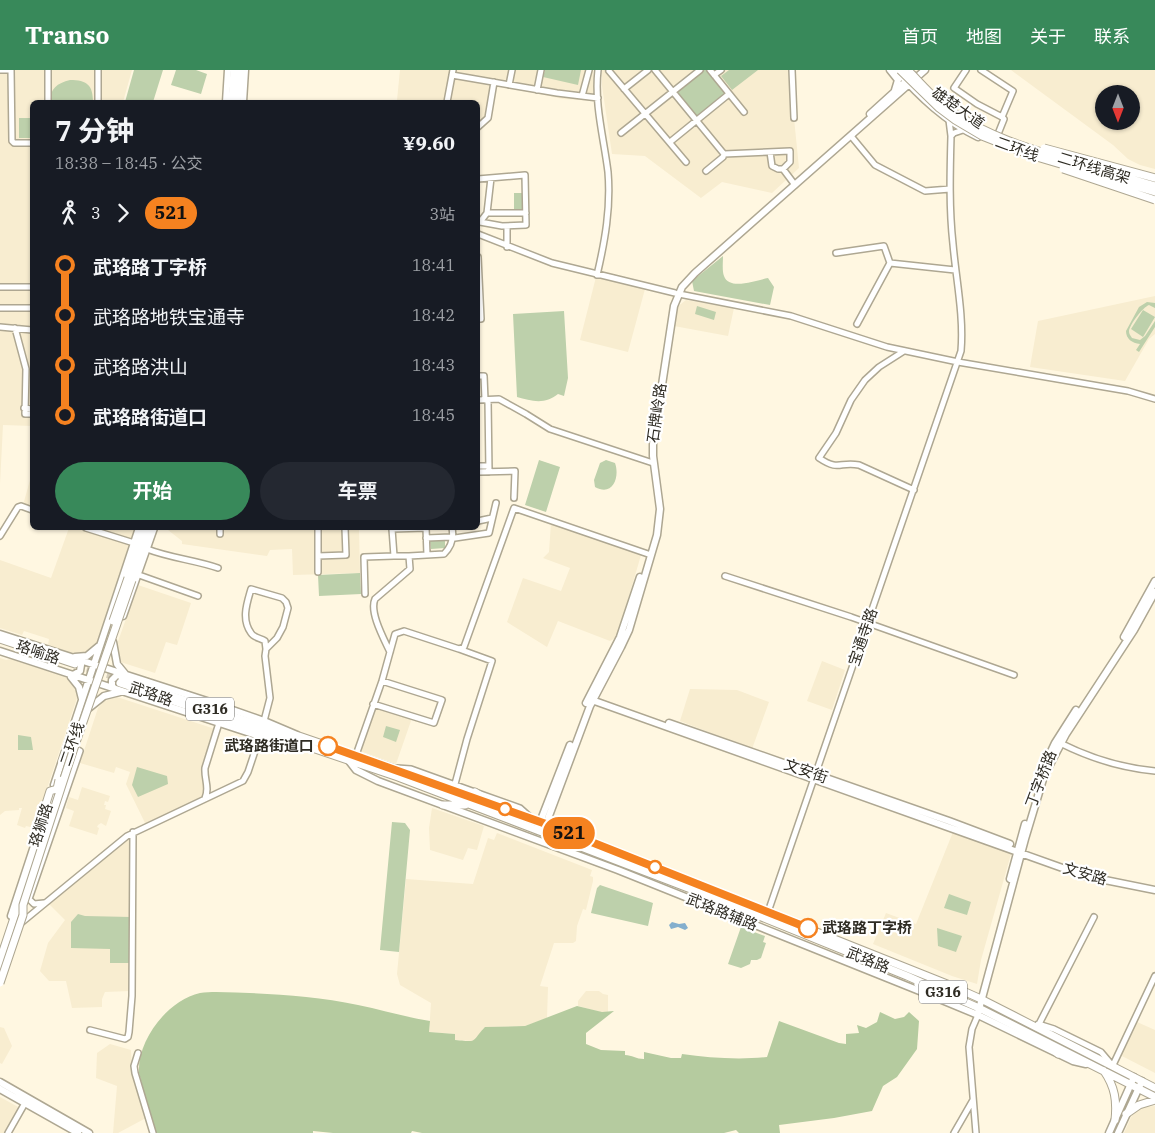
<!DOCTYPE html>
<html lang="zh">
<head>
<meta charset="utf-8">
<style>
  :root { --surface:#171b24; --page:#242831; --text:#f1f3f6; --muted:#9ea1a6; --accent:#38895a }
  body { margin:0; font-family:"IBM Plex Serif","Noto Sans SC",serif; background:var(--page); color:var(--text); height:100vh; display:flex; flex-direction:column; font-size:19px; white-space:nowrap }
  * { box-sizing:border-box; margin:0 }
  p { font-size:16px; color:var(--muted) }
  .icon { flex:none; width:28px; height:28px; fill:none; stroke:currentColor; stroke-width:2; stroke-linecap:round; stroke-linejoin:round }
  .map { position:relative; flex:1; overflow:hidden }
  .sheet { position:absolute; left:30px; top:30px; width:450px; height:430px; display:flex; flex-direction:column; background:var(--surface); border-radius:8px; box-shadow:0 1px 4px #0004 }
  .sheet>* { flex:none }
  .badge { padding:0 10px; border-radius:16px; font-size:18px; line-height:32px }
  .needle { width:32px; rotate:180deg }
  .controls { position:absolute; left:1095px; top:15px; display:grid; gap:10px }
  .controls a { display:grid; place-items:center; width:45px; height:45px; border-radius:50%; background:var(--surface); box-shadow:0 1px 4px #0004; font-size:25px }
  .map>.badge { position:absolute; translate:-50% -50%; box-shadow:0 0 0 2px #fff }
  .legs { display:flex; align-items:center; gap:8px; height:55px; padding:0 25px; font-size:16px }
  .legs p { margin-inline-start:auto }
  .overview { display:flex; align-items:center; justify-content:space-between; height:85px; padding:0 25px }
  h1 { font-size:28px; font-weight:700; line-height:38px }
  .action { display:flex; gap:10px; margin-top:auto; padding:10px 25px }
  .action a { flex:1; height:58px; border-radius:30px; background:var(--accent); color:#fff; font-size:20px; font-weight:700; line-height:58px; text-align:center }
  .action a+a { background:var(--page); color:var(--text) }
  ul { padding:0 25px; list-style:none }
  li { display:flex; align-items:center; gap:18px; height:50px; font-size:19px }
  li i { display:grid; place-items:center; width:8px; height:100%; margin:0 6px; background:currentColor }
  li i::after { content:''; width:12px; height:12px; margin:-6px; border:4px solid; border-radius:50%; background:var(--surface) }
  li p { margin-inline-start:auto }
  li:first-child i { background:linear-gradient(#0000 50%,currentColor 0) }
  li:last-child i { background:linear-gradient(currentColor 50%,#0000 0) }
  header { display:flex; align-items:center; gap:30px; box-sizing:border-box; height:70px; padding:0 25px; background:var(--accent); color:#fff }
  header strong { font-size:24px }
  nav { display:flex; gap:28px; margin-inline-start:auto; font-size:18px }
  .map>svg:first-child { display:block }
  .built { fill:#f8edd0; fill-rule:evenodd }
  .green { fill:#bdd0ab }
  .forest { fill:#b5cb9f }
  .water { fill:#84afcd }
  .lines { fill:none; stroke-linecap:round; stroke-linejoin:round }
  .highway-tunnel { stroke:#d5cebb; stroke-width:7; stroke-dasharray:7 3.5; stroke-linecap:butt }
  .minor-casing { stroke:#aea792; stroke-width:8 }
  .major-casing { stroke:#aea792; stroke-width:9 }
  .highway-casing { stroke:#aea792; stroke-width:9 }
  .minor { stroke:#fff; stroke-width:5 }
  .major { stroke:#fff; stroke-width:6 }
  .highway { stroke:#fff; stroke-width:7 }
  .highway-bridge-casing { stroke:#aea792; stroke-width:9; stroke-linecap:butt }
  .highway-bridge { stroke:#fff; stroke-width:7 }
  .line-1-casing { stroke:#fff; stroke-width:11 }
  .line-1 { stroke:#f58220; stroke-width:8 }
  .stop-1-dot { fill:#fff; stroke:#f58220; stroke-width:2.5 }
  .labels { text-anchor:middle; stroke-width:4.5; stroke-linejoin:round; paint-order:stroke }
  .shield { fill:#fff; stroke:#6d6b66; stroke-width:1 }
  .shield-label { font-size:14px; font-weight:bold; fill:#2f2c24 }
  .street-label { font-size:15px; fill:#2f2c24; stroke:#fff }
  .stop-label { font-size:15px; font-weight:bold; fill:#2f2c24; stroke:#fff; text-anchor:end }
</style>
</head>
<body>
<header>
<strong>Transo</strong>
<nav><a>首页</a><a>地图</a><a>关于</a><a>联系</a></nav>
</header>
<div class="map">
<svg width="1155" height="1063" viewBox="0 0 1155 1063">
  <rect width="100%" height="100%" fill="#fff7e1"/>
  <path class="built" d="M0,0h132l-9,32h-91v324l-29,-1 -3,59z
    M400,0h193l1,31 -31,-2 -67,-14 -6,32 -12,11v-26h-68l-13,-2z
    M602,0h190l2,48 5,50 -27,25 -50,-11 -21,16 -56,-42 -33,-2 -10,-68z
    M1011,0h144v99l-15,-4 -12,-6 -15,-14zM1104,24h27v27h-27z
    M596,207l49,12 -17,63 -48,-12z
    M1155,226v38l-6,5 -24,42 -95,-14 8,-46z
    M686,230l48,8 -6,28 -54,-10 3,-19z
    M32,403v35l-9,-3z
    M551,453l90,32 -24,82 -7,4 -52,-20 -11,26 -40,-25 16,-44 38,13 9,-23 -27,-10 6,-6z
    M69,458h10l50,17 -34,105 -14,6 -33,-11 1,-6 -25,-8 -2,4 -22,-7v-68l51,18z
    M92,458h43l-4,12z
    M159,458h200l1,45 -67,2 -1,-26 -22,1 -3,6 -85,-12v-3l-14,-11z
    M138,515l53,18 -14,42 -11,-3 -11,31 -41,-13 2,-13z
    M0,588l6,2 5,-1 57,19 7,5 3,12 -44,133 -8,-2 -1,2 -8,-3 5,-17h-3v2l-14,1 -5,4z
    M822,591l23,9 -13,40 -25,-9z
    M690,619l47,1 32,12 -17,47 -72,-28z
    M117,627l98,32 -13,42 4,19 -2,7 -58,28 -20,-41 4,-12 -14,-5 -2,6 -34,-10 18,-55 6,-7z
    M375,636l37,12 -16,46 -36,-13z
    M82,717l28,9 -2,6 -3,-1 -1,4h2l-1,4 6,2 -5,15 -5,-3 -3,2 -1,2 2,1 -2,7 -28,-9 5,-15 -8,-3 1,-5 2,-6 9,3z
    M432,738l52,18 -7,24 -9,-2 -5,12 -33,-10 -1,-22z
    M953,762l58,22 -30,106 -4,24 -25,-8 -79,-32 13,-31 30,11z
    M497,763l95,37 -2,6 3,1v4l-7,29 -3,-1 -6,17 -1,15 -3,2h-19l-14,43 8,1 -1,31 -22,8 -38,1 -4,2 -6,10 -4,2 -18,-1v-6l-26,-2 2,-29 -31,-18 -3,-11 9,-95 67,5 15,-46 6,2z
    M131,765l-1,156 -25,1 -3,7v8l-30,1 -6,-27h-17l-9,-10 8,-28 17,-23 -16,-16z
    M586,921h13l4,3 5,1v17h-8l-22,-6v-5z
    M1137,952l18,8v43l-35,-18z
    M0,957l4,1 8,18 -10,18 -2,-1z
    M110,974l21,6 1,19 14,49 -28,15h-5l4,-47 -21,-8 1,-25z
    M0,1027l20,11 -13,25h-7z
    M1155,1036v27h-31l9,-20 11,-6z"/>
  <path class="green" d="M134,0h29l-10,32h-28z
    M176,0h20l11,4 -6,20 -30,-9z
    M545,0h36l-3,15 -35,-8z
    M700,0h10l19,24 -33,27 -23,-30z
    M729,0h29l-26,20 -11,-14z
    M70,10c17,0 23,5 23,22h-43c0,-13 7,-19 20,-22z
    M19,48h13v20h-13z
    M514,123h8v18h-8z
    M723,186c0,6 -1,15 1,20 5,15 33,4 44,2l6,9 -4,18 -76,-14 -2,-10z
    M1147,232l8,1v5l-6,-3c-6,2 -19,19 -20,26 0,3 1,4 3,7l8,2 5,-4 10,-15v6l-16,25 -3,-2 4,-6c-8,-1 -14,-5 -14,-13l13,-24z
    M697,236l19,6 -2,8 -19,-6z
    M1143,240l12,7 -12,20 -12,-8z
    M564,241l4,67 -4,18 -6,-2c-13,11 -27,7 -41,3l-4,-83z
    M539,390l21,7 -14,45 -21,-7z
    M606,390l9,3c5,14 -2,34 -20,24l-1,-7 6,-17z
    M430,471h15v7l-14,1z
    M360,503l1,21 -42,2 -1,-21z
    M386,656l14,4 -4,12 -13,-5z
    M18,665l13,2 2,13h-15z
    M137,697l30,9 1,8 -30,13 -6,-12z
    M392,752l13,1 5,7 -11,122 -19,-2z
    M600,815l53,18 -5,23 -57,-13 6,-25z
    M949,824l22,8 -4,13 -23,-7z
    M78,844l7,2 46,1 -1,46h-20v-14l-39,-1v-26z
    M741,857l24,9 -2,6 3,1 -5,15 -4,2h-6l-1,4 -9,4 -13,-4z
    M937,858l25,8 -6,16 -18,-6z"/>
  <path class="forest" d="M216,922c48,1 95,3 142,13 24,5 47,12 72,16l-1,11 26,2v6c24,2 15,3 30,-13l40,-1 52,-20 25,6 12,-1 -28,22v11l15,6 24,1v4c7,0 11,4 19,4v-7l27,6h10l1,-4c27,4 58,6 85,3l12,-36 60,22 7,1v-10l13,-1 -2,-8 9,3 11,-6 3,-10 15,7 9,-2 5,-5 10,9 -2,28 -20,28 -14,9 -11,25 -38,7 -55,7 1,8h-41l-3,-3 -12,3h-302l-10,-2 -1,2h-78l-20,-2v2h-158l-16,-60c-2,-33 29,-73 61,-80 5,-1 11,-1 16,-1z"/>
  <path class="water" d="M672,852l7,2 6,-1 3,5 -3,2 -7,-3 -7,2 -2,-4z"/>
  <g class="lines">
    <path class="highway-tunnel" d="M77,595l42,13"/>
    <g class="minor-casing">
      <path id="minor" d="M0,0h9
        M11,0l1,71 2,2h18
        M98,0v32
        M655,0l69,84
        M710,0l34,42
        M792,0l2,48
        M966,0l-12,18 23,16 25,13
        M981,0l32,21 -11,26 2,2 -6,15
        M609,1l77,91
        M452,5l105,18 41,5
        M714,5l7,-5
        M509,15l3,-15
        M624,19l24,-19
        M537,20l4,-20
        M582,26l7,-26
        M48,32v-32
        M447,32l6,-32
        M949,50l2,16 3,-3 9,-3
        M478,57l10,-9 6,-36
        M621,63l79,-63
        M851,66l24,29 50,26 25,-2
        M670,72l59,-48
        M770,82l2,14 6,3h5l12,16
        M724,84l66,-3v11l-7,7
        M706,101l17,-14 1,-3
        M478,109l47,-4 1,50 -24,1 -22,-4 7,-9 4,-35
        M487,143h39
        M507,156v21
        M478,164l74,29 123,30
        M836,183l48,-7 6,17 65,7
        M478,187l3,62h-3
        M597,205c8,-34 14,-68 11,-103 -4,-33 -14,-68 -10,-102
        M0,217h32
        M679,224l112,22 96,31 71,15 170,29 27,8
        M0,238h32
        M857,254l33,-61
        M0,257l32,3
        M15,258l11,41 -1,45h7
        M904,281l-25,16 -14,13 -14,20 -15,33 -17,25c21,14 20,3 40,7l55,25
        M478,306h6l1,24
        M478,330l21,-1 27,15 24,15 103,34
        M488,330l1,72
        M24,338l8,1
        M478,396h11
        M478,402l37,-1 -1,27
        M478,451l14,-3
        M86,458l48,15
        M220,458v6
        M318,458v44
        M0,466l18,-29 3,-1 11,4
        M426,468l25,-1 4,1 34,-5 7,-30
        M147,479c23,9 48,11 71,19
        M318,486l28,-1 -1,-27
        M409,486l35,-2c8,-8 10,-16 8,-26
        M139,505l59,21
        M725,506l126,41 163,58
        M365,524l-1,-37 30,-1
        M390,582c-6,-13 -21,-40 -15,-53l35,-30 -1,-13h-15l-2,-27 34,-1 1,27
        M373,634l61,19 8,-23 -60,-19
        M264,651l6,-23 -5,-42 1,-7 11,-11 6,-11 5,-19 -2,-6 -4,-4 -31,-9c-4,14 -10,30 0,44 3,5 10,5 14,8l1,8
        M1060,673c30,15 62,25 95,28
        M356,685l26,-74 13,-47 9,-3 55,18 5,-2 50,-139 137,47
        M397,698l14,1 64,23 45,16 10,9
        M455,714l12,-45 25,-78 -33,-12
        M205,728c5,-10 -1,-19 0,-30l14,-45
        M28,828l6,6 10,-1
        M29,829l51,-148 -4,-2
        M768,842l193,-561c3,-35 -5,-72 -8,-107 -4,-36 -3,-72 -2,-108
        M21,853l106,-87 116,-55 5,-9 12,-36
        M1038,954l16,5 47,23 11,13
        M1039,954l55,-107
        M90,960l35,9 3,-2 1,-5 3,-36 1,-164
        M138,983l-4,13 1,7 18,60
        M1113,995l42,-89
        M8,1063l17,-30
        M954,1063l19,-33
        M976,1063l-7,-86 3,-18 6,-14"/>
    </g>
    <g class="major-casing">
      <path id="major" d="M890,0l8,10 -3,10
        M896,0c24,27 49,51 82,67
        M226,32l2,-32
        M243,32l2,-32
        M870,44l43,-39
        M123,546l31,-88
        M0,564l207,67 57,20 33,14
        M1124,567l31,-56
        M113,572l4,22 9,11
        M0,581l256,84 24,4
        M75,587l12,-1 12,-10
        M73,605l7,-4 1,-6 -2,-5
        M71,607l8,10 3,12
        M115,619l-3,-3v-6l5,-5h5
        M589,629l465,166 31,11 70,14
        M586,633l34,-66 20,-60
        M89,638l15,-12 16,-4
        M669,653l280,98 61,23
        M1048,688l7,-15 21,-33
        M349,691l7,9 22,11 240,89 319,128 41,17 95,46 13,3
        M54,715l85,-257
        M537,760l33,-85
        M543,762l47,-126 31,-59 8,-17 28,-95 3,-26 -7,-53v-12l21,-138 8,-19 13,-14 230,-203
        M1010,809l15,-55
        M11,846l29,-88
        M978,943l47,-174 19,-63 22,-42 68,-104 21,-38
        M0,1012l89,51
        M0,1019l78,44
        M1109,1063l25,-56
        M1118,1063l24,-52"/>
    </g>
    <g class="highway-casing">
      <path id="highway" d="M232,32l2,-32
        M237,32l3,-32
        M128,508l16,-50
        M132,510l18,-52
        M0,569l75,25
        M122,609l169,57h8l114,39 133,49 406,162 29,13 174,89
        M120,613l278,94 324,124 185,75 72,32 176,89
        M74,691l2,-12
        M475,722l11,7
        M443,735h22
        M39,762v-6l5,-16
        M0,890l57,-171
        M0,902l6,-16
        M918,914l19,14
        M1046,973l12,11
        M1104,1001c11,16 13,30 11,49
        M1126,1044l13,-9 16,-5"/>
    </g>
    <use href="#minor" class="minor"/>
    <use href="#major" class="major"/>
    <use href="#highway" class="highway"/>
    <g class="highway-bridge-casing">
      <path id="highway-bridge" d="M900,0l39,38 16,12 27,16 48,19 125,37
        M908,0c15,16 29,32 48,44 34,23 72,34 112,46 29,9 58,17 87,26
        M1044,78l111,30
        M1063,99l92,31
        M113,551l15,-43
        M44,740l6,-19 7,-2 2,-9
        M0,913l23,-68v-10l50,-154 59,-171"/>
    </g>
    <use href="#highway-bridge" class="highway-bridge"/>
  </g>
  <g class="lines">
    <g class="line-1-casing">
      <path id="line-1" d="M328,676l218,78 262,104"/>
    </g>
    <use href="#line-1" class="line-1"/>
  </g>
  <g class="stop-1-dot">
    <circle cx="328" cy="676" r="9"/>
    <circle cx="505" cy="739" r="6"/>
    <circle cx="655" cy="797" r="6"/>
    <circle cx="808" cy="858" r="9"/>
  </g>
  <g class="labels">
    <g class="shield">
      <rect x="186" y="627.5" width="48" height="23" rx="4"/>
      <rect x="919" y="910.5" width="48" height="23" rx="4"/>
    </g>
    <g class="shield-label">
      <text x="210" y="644">G316</text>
      <text x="943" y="927">G316</text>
    </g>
    <g class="street-label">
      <text transform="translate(958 38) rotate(35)" y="5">雄楚大道</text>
      <text transform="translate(1017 79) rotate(20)" y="5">二环线</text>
      <text transform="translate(1094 98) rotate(17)" y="5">二环线高架</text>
      <text transform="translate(657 343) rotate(-82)" y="5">石牌岭路</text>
      <text transform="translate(863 567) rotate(-71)" y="5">宝通寺路</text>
      <text transform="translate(38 582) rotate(19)" y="5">珞喻路</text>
      <text transform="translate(151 624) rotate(19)" y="5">武珞路</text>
      <text transform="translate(72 674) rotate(-71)" y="5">二环线</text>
      <text transform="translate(806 701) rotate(19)" y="5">文安街</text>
      <text transform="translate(1041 709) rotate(-69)" y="5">丁字桥路</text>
      <text transform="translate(41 755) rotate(-72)" y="5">珞狮路</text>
      <text transform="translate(1085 804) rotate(16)" y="5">文安路</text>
      <text transform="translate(722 842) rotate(22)" y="5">武珞路辅路</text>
      <text transform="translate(868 890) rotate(22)" y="5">武珞路</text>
    </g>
    <g class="stop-label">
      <text x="314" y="681">武珞路街道口</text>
      <text x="822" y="863" text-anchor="start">武珞路丁字桥</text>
    </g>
  </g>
</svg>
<div class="controls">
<a><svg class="needle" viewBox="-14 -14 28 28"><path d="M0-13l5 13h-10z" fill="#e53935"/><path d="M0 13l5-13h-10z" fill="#9ea1a6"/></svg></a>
</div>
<b class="badge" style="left:569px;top:763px;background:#f58220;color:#111">521</b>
<section class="sheet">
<div class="overview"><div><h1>7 分钟</h1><p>18:38 – 18:45 · 公交</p></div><b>¥9.60</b></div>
<div class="legs"><svg class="icon" aria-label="walk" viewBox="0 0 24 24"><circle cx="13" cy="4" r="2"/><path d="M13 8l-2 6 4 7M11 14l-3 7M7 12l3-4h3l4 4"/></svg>3<svg class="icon" aria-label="forward" viewBox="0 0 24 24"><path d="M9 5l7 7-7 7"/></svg><b class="badge" style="background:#f58220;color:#111">521</b><p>3站</p></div>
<ul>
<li><i style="color:#f58220"></i><b>武珞路丁字桥</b><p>18:41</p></li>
<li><i style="color:#f58220"></i><span>武珞路地铁宝通寺</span><p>18:42</p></li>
<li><i style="color:#f58220"></i><span>武珞路洪山</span><p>18:43</p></li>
<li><i style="color:#f58220"></i><b>武珞路街道口</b><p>18:45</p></li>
</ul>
<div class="action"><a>开始</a><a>车票</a></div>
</section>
</div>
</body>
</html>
